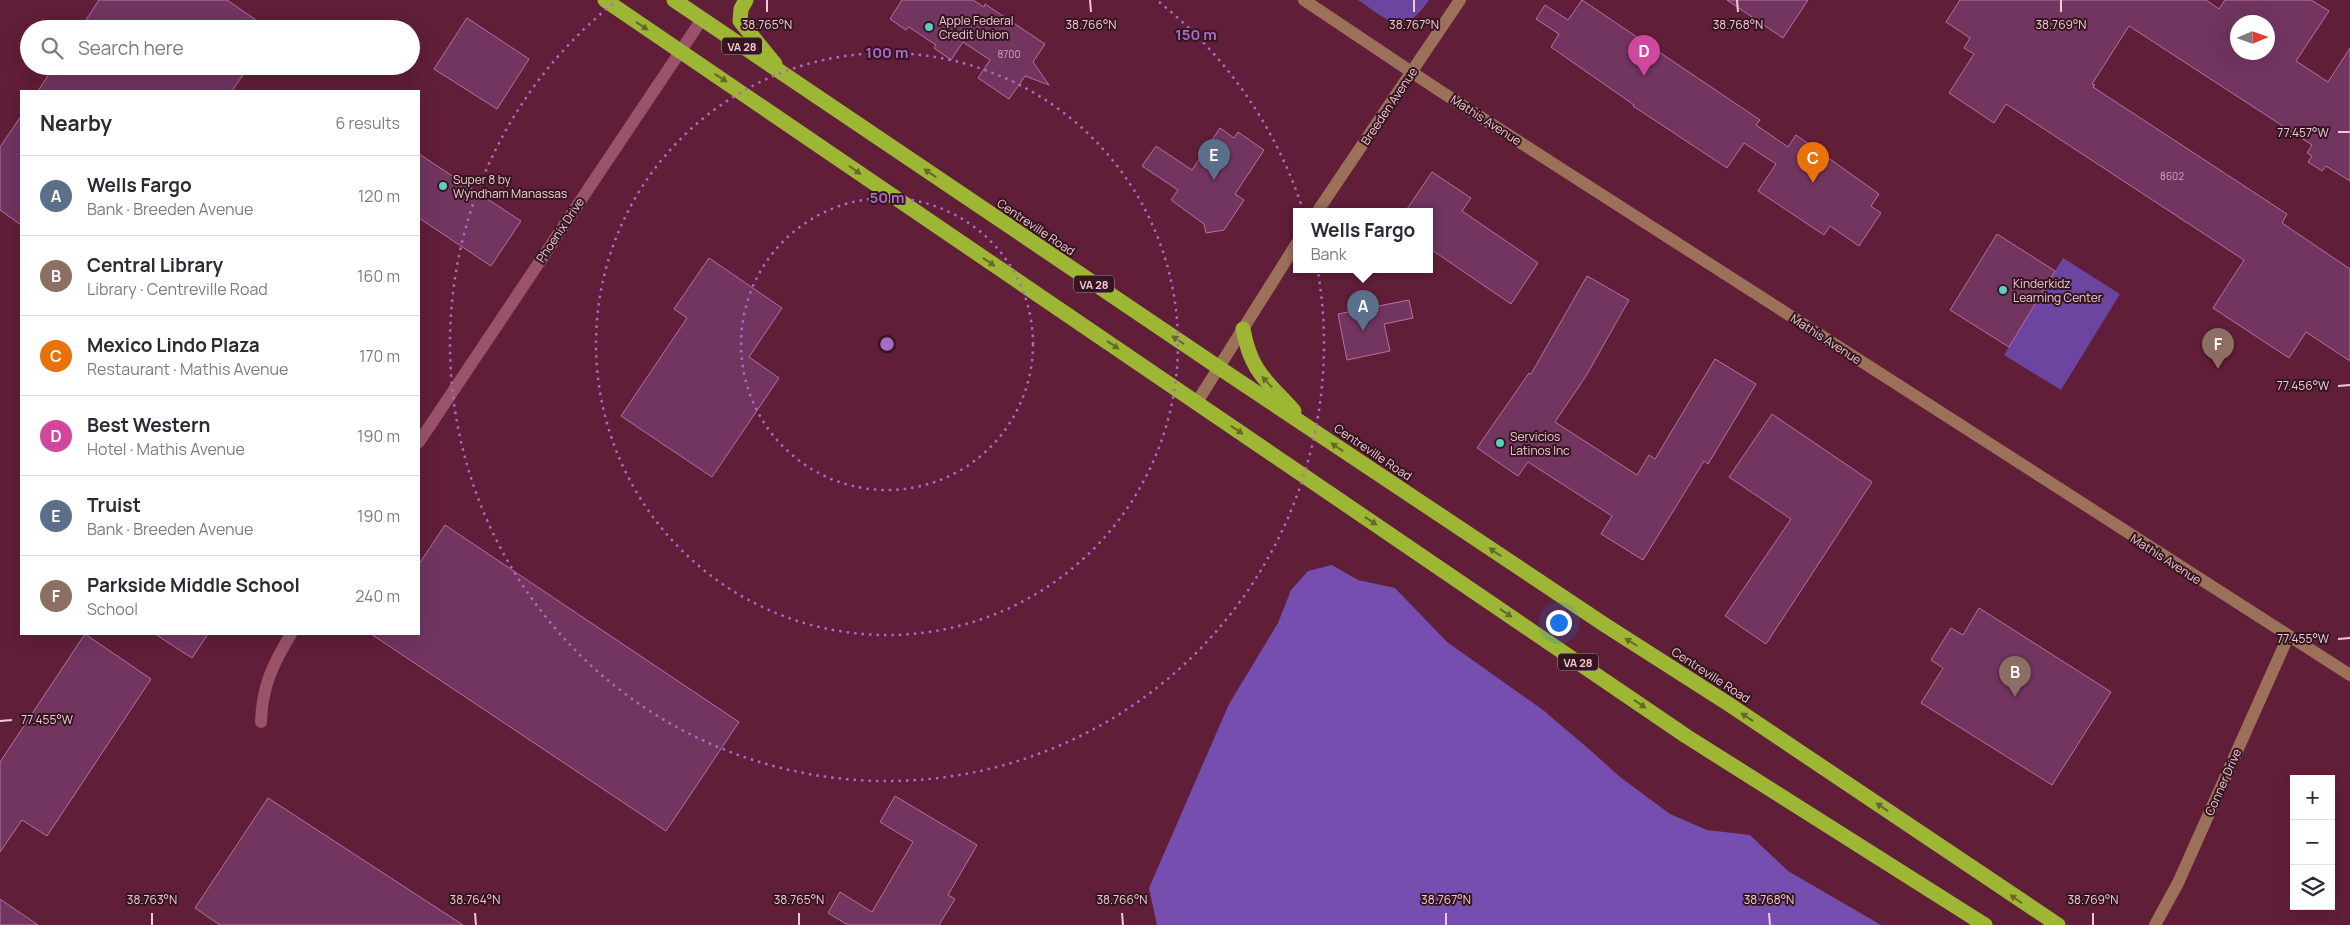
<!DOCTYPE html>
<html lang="en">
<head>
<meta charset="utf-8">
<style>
	:root { --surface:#fff; --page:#f7f7f7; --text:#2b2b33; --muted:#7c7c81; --line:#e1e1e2; --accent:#417470 }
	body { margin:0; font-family:Manrope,sans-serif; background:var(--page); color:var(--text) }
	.controls { position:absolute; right:15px; bottom:15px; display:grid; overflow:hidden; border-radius:0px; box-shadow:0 5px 20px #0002 }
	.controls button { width:45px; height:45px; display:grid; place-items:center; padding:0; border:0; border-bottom:1px solid var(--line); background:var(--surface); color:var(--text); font:25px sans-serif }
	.compass { position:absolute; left:2230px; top:15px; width:45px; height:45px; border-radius:50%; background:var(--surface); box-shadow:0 5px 20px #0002; rotate:88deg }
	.you { position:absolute; left:1558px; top:622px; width:18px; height:18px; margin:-12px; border:4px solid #fff; border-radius:50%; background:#1a73e8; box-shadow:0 0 0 8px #1a73e833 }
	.badge { display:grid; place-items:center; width:32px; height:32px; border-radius:50%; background:var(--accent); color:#fff; font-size:16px; font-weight:700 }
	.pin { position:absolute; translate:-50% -41px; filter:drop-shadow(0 1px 2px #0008) }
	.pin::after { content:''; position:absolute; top:26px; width:18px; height:15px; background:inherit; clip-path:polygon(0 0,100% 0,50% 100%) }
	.popup { position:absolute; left:1293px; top:208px; width:140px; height:65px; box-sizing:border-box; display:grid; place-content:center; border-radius:0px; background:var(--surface); filter:drop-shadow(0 1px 4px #0005); font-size:16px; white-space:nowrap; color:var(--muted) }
	.popup b { font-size:19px; color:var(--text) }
	.popup::after { content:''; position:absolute; left:50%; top:100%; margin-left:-10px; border:10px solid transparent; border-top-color:var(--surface) }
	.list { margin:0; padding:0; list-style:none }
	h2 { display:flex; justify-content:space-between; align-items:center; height:65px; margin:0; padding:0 20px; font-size:21px }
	h2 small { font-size:16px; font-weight:400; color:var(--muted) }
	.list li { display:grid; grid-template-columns:32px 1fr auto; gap:15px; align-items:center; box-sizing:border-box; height:80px; padding:0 20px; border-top:1px solid var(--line) }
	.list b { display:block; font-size:19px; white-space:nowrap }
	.list p { margin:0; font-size:16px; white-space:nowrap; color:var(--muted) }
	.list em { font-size:16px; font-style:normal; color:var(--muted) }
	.icon { flex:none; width:28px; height:28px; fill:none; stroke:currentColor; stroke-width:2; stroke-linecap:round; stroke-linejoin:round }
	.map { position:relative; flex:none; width:2350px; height:925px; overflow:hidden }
	.search { position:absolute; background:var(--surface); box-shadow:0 5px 20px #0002; left:20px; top:20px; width:400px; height:55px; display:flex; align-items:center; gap:12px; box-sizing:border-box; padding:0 18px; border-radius:28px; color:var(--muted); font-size:19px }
	.panel { position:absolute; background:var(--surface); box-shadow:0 5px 20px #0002; left:20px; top:90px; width:400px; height:545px; border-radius:0px }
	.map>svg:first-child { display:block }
	.green { fill:#6b45a0 }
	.forest { fill:#764eaf }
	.building { fill:#71355f; stroke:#b4729e; fill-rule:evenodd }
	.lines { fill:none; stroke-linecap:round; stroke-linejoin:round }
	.street { stroke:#9b536a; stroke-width:12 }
	.secondary { stroke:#9c715a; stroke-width:12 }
	.highway { stroke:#9db735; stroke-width:15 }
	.oneway { fill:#68662a }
	.ticks { fill:none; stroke:#f2c8d3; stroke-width:2 }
	.ring { fill:none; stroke:#ab6ac7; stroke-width:2.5; stroke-dasharray:2.5 5 }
	.poi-dot { fill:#5cceba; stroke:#341620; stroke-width:2 }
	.labels { text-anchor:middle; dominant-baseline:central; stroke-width:4; stroke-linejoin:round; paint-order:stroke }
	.number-label { font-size:10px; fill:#d2a3b6 }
	.shield { fill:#341620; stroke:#b9939d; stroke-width:1 }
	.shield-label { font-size:11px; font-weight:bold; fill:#f2c8d3 }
	.poi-label { font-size:12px; fill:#f2c8d3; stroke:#341620; text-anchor:start }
	.street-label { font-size:12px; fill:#f2c8d3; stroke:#341620 }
	.ticks-label { font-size:12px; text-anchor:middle; fill:#f2c8d3; stroke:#341620; stroke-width:4; stroke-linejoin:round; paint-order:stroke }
	.centre { fill:#ab6ac7; stroke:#341620; stroke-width:2.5 }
	.ring-label { font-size:15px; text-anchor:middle; font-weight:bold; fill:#ab6ac7; stroke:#341620; stroke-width:4; stroke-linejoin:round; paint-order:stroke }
</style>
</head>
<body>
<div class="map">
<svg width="2350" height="925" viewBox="0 0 2350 925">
	<rect width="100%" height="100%" fill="#611e38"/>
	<!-- green -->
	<g class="green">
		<path d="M1358 0H1429C1403 38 1389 21 1358 0Z"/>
		<path d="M2063 258 2120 294 2061 390 2004 355Z"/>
	</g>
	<!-- forest -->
	<path class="forest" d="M1332 565 1358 580 1395 588 1447 642 1543 710 1590 750 1620 777 1670 814 1707 830 1750 835 1788 871 1881 925H1157L1149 888 1229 704 1278 623 1291 590 1308 571Z"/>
	<!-- building -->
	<g class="building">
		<path d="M99 0H227L269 29H80Z"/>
		<path d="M902 0H973L984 7 985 4 1045 44 1033 62 1049 85 1025 76 1009 99 978 78 990 60 963 42 951 60 934 48 936 45 909 27 906 30 890 19Z"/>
		<path d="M1582 0 1760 120 1756 125 1788 147 1796 135 1879 194 1871 206 1881 213 1859 246 1830 226 1824 235 1758 191 1776 164 1744 143 1727 168 1633 106 1634 105 1551 47 1559 34 1536 19 1545 5 1568 20Z"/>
		<path d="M1727 0H1808L1783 38Z"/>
		<path d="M1960 0H2206L2219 9 2225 0H2311L2329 11 2296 61 2328 82 2350 48V181L2326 166 2322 171 2308 162 2312 156 2307 153 2312 145 2129 26 2092 84 2095 85 2093 87 2287 214 2282 223 2350 269V361L2306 332 2289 358 2213 308 2244 260 2006 104 1994 123 1949 93 1974 54 1964 48 1970 38 1946 22ZM2238 22H2268V52H2238Z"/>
		<path d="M467 18 529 59 497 109 434 69Z"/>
		<path d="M54 66H249L232 91H38Z"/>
		<path d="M21 116V225L0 210V147Z"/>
		<path d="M1220 128 1234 138 1238 132 1264 150 1235 194 1244 200 1224 230 1206 233 1204 224 1171 200 1178 190 1142 166 1156 146 1192 170Z"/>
		<path d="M419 154 521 221 491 266 419 218Z"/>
		<path d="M1432 172 1471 198 1462 211 1538 263 1511 304 1429 248V212H1405Z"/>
		<path d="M1997 234 2055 271 2009 347 1950 310Z"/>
		<path d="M709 258 782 308 749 357 779 378 712 477 621 416 687 318 674 309Z"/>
		<path d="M1587 276 1629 300 1586 376 1555 422 1637 475 1649 455 1655 459 1715 359 1756 384 1708 464 1704 461 1643 560 1601 534 1612 516 1528 462 1518 476 1477 448 1529 373 1531 374Z"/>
		<path d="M1409 300 1413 318 1384 324 1390 351 1347 360 1338 314Z"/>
		<path d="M1772 414 1872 482 1766 644 1725 616 1791 519 1729 477Z"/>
		<path d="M445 525 739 722 666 831 371 634H419V564Z"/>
		<path d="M1979 608 2111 692 2052 785 1921 703 1943 668 1931 660 1951 628 1963 635Z"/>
		<path d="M85 634 151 679 47 836 22 820 0 852V762Z"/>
		<path d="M155 634H208L192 658Z"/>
		<path d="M895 796 977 845 948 895 955 899 939 925H848L828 913 840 892 872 912 913 842 880 822Z"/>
		<path d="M268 798 463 925H220L195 908Z"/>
		<path d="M0 899 38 925H0Z"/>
	</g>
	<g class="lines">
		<!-- street -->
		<g class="street">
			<path d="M419 442 702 19"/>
			<path d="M261 722C262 686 273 664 291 634"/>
		</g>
		<!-- secondary -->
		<g class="secondary">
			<path d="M1304 0 1437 89 2350 675"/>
			<path d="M1317 212 1460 0"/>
			<path d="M1197 402 1297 243"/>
			<path d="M2155 925 2178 883 2288 637"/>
		</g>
		<!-- highway -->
		<g class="highway">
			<path d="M605 0 1686 736 1985 925"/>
			<path d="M674 0 1218 367 1605 625 1727 703 2058 925"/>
			<path d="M746 0 741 9 740 21 775 64"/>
			<path d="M1243 329C1251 372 1266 380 1294 411"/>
		</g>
	</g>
	<!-- one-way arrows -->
	<defs><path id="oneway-solid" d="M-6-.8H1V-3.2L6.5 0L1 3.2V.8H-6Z" transform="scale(1.25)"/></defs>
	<g class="oneway">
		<use href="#oneway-solid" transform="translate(642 26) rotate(34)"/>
		<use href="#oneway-solid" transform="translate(721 78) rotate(33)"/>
		<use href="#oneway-solid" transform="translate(855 170) rotate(35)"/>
		<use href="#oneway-solid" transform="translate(930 173) rotate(-146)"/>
		<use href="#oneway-solid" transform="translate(989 262) rotate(34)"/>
		<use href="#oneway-solid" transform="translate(1178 340) rotate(-146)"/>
		<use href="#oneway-solid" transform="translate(1113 345) rotate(34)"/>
		<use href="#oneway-solid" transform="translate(1267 382) rotate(-133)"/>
		<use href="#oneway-solid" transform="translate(1237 430) rotate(34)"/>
		<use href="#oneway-solid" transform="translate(1337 447) rotate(-146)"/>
		<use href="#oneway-solid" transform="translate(1371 521) rotate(34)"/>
		<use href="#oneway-solid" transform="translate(1495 552) rotate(-146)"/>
		<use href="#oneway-solid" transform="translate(1506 613) rotate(34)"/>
		<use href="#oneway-solid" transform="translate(1631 642) rotate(-148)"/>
		<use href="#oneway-solid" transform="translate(1640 704) rotate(34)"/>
		<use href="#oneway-solid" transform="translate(1747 717) rotate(-146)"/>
		<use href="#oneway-solid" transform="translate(1882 807) rotate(-146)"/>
		<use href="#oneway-solid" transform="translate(2016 899) rotate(-145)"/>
	</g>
	<!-- ticks -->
	<path class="ticks" d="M767 0V12M1090 0 1091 12M1414 0V12M1737 0 1738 12M2061 0V12M2338 132H2350M2338 386 2350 385M2338 639 2350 638M0 721 12 720M152 913V925M475 913 476 925M799 913V925M1122 913 1123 925M1446 913V925M1769 913 1770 925M2093 913V925"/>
	<!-- distance rings -->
	<g class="ring">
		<circle cx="887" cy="344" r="146"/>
		<circle cx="887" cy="344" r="291"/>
		<path d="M1159 2A437 437 0 1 1 615 2"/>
	</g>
	<!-- markers -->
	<g class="poi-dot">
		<circle cx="929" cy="27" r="5"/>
		<circle cx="443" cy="186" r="5"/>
		<circle cx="2003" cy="290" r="5"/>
		<circle cx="1500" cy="443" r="5"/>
	</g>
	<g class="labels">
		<!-- number labels -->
		<g class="number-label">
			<text x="1009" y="54">8700</text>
			<text x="2172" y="176">8602</text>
		</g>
		<!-- shield labels -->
		<g class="shield">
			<rect x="722" y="37.5" width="40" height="17" rx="4"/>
			<rect x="1074" y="275.5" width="40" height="17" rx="4"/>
			<rect x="1558" y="653.5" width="40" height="17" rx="4"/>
		</g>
		<g class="shield-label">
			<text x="742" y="46">VA 28</text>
			<text x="1094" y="284">VA 28</text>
			<text x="1578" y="662">VA 28</text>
		</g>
		<!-- poi labels -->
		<g class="poi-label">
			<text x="939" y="20">Apple Federal<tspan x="939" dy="14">Credit Union</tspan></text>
			<text x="453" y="179">Super 8 by<tspan x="453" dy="14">Wyndham Manassas</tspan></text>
			<text x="2013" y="283">Kinderkidz<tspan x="2013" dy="14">Learning Center</tspan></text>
			<text x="1510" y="436">Servicios<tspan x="1510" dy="14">Latinos Inc</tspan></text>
		</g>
		<!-- street labels -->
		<g class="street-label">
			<text transform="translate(1389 106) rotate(-56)">Breeden Avenue</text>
			<text transform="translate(1486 120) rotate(33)">Mathis Avenue</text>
			<text transform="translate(1036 227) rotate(34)">Centreville Road</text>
			<text transform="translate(560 230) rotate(-56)">Phoenix Drive</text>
			<text transform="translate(1826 339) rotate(33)">Mathis Avenue</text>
			<text transform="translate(1373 452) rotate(34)">Centreville Road</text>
			<text transform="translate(2166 559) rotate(33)">Mathis Avenue</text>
			<text transform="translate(1711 675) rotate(33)">Centreville Road</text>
			<text transform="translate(2223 782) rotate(-66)">Conner Drive</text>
		</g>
	</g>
	<g class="ticks-label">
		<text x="767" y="29">38.765°N</text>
		<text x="1091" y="29">38.766°N</text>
		<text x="1414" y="29">38.767°N</text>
		<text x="1738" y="29">38.768°N</text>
		<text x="2061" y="29">38.769°N</text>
		<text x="2303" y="137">77.457°W</text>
		<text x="2303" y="390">77.456°W</text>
		<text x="2303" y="643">77.455°W</text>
		<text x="47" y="724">77.455°W</text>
		<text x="152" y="904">38.763°N</text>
		<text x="475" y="904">38.764°N</text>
		<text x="799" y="904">38.765°N</text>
		<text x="1122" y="904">38.766°N</text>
		<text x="1446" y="904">38.767°N</text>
		<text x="1769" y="904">38.768°N</text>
		<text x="2093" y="904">38.769°N</text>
	</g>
	<circle cx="887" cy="344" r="8" class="centre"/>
	<g class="ring-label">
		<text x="1196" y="40">150 m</text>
		<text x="887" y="58">100 m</text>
		<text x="887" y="203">50 m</text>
	</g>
</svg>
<div class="controls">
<button>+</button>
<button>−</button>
<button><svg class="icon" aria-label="layers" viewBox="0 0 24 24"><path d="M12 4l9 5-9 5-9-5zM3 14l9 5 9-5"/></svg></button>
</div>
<svg class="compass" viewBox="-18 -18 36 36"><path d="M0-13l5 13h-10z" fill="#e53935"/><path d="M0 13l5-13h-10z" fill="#7c7c81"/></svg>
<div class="you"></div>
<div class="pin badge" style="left:1363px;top:331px;background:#5c6f8a">A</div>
<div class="popup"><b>Wells Fargo</b>Bank</div>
<div class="pin badge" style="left:2015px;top:697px;background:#8d6e63">B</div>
<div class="pin badge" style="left:1813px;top:183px;background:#e8710a">C</div>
<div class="pin badge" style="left:1644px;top:76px;background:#d1479c">D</div>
<div class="pin badge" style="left:1214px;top:180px;background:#5c6f8a">E</div>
<div class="pin badge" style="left:2218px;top:369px;background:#8d6e63">F</div>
<div class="search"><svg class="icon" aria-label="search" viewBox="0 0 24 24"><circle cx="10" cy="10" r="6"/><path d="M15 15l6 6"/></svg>Search here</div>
<section class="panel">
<h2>Nearby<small>6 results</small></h2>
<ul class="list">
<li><span class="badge" style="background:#5c6f8a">A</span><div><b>Wells Fargo</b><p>Bank · Breeden Avenue</p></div><em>120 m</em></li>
<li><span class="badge" style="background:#8d6e63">B</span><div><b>Central Library</b><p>Library · Centreville Road</p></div><em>160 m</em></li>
<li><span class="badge" style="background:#e8710a">C</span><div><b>Mexico Lindo Plaza</b><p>Restaurant · Mathis Avenue</p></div><em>170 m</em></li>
<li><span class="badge" style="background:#d1479c">D</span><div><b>Best Western</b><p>Hotel · Mathis Avenue</p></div><em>190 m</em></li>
<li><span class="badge" style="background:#5c6f8a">E</span><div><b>Truist</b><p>Bank · Breeden Avenue</p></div><em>190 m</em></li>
<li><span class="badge" style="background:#8d6e63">F</span><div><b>Parkside Middle School</b><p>School</p></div><em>240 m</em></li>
</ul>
</section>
</div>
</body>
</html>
